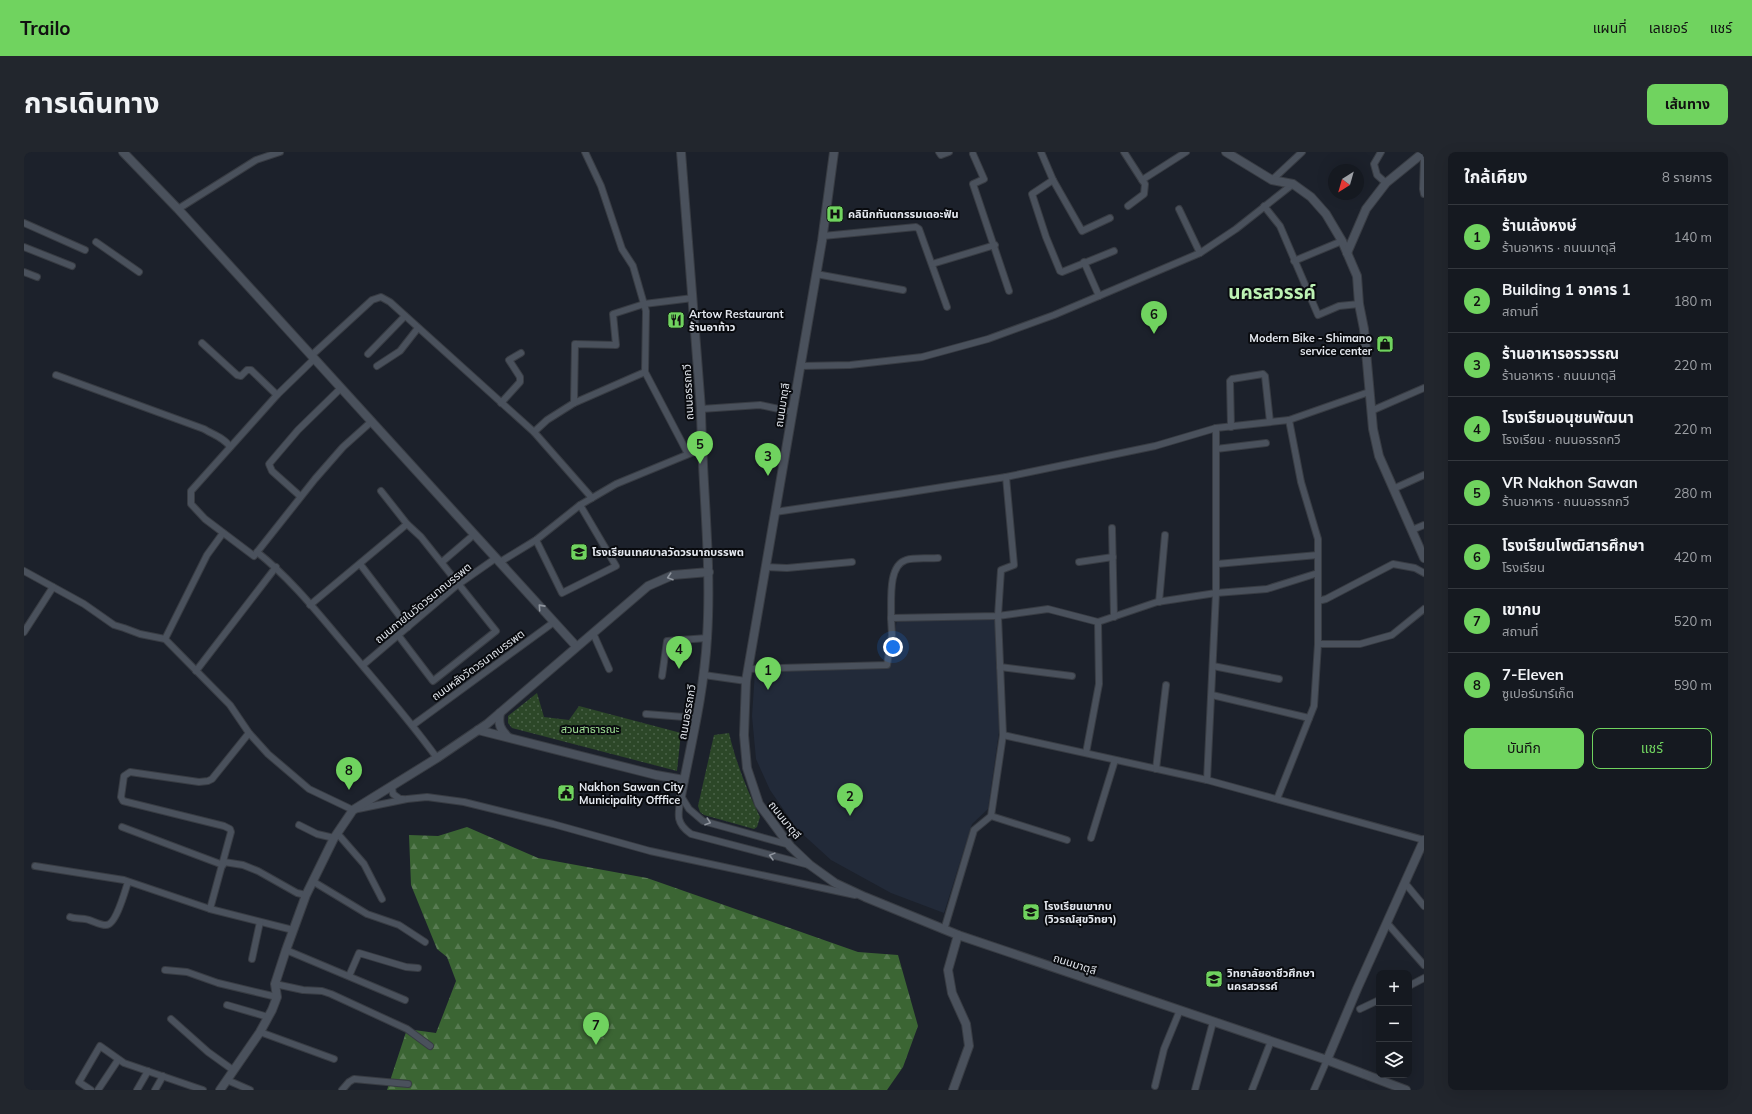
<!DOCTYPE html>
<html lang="th">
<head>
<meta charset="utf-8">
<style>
	:root { --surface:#151920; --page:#22262d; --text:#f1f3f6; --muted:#9da0a5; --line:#34383e; --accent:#70d35f }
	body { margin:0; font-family:Mulish,"Noto Sans Thai",sans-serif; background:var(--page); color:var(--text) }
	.controls { position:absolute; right:12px; bottom:12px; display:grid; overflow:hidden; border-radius:8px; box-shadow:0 4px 16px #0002 }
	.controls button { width:36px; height:36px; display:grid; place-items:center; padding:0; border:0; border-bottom:1px solid var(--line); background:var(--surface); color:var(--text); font:20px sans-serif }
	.compass { position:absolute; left:1304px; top:12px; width:36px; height:36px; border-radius:50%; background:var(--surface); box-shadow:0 4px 16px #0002; rotate:217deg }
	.you { position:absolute; left:869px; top:495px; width:14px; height:14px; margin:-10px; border:3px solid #fff; border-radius:50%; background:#1a73e8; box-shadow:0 0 0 6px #1a73e833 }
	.badge { display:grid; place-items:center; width:26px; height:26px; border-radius:50%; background:var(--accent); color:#111; font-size:13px; font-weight:700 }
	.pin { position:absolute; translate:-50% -33px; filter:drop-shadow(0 1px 2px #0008) }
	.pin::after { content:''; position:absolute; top:21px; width:14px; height:12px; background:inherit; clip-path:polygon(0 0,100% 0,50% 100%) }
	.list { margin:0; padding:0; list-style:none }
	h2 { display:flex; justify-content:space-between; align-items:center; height:52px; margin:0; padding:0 16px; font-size:17px }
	h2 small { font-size:13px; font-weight:400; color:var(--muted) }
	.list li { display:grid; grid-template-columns:26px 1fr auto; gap:12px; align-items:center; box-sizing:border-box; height:64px; padding:0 16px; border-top:1px solid var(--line) }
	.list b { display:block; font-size:15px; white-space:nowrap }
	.list p { margin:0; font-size:13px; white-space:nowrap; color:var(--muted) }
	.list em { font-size:13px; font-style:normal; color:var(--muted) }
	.actions { display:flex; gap:8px; padding:12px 16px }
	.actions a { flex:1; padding:9px 0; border:1px solid var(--accent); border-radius:8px; text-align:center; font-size:14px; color:var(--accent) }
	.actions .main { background:var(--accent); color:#111 }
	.icon { flex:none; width:22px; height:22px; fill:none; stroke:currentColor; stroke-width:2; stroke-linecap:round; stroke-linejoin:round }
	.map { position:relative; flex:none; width:1400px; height:938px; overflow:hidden; border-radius:8px }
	header { display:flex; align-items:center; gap:24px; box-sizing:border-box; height:56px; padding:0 20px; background:var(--accent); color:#111 }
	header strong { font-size:19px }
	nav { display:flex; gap:22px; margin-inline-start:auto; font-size:14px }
	.intro { display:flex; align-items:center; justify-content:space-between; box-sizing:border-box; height:96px; padding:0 24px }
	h1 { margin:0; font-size:28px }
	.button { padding:10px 18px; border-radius:8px; background:var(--accent); color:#111; font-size:14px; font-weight:700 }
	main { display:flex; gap:24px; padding:0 24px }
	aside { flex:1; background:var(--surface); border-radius:8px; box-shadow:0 4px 16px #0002 }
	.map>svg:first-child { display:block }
	.built { fill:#222a39 }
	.forest { fill:url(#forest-firs) }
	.park { fill:url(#park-dots) }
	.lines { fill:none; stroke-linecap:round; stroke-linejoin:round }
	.street-casing { stroke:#383c43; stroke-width:8 }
	.secondary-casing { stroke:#383c43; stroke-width:10 }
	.street { stroke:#4a515c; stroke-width:6 }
	.secondary { stroke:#4a515c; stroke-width:8 }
	.oneway { stroke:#8f959e }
	.labels { text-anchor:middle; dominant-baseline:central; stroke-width:4; stroke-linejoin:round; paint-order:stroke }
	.poi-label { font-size:11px; font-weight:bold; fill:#e4e8ef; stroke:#090b0f; text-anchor:start }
	.street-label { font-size:11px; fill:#e4e8ef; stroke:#090b0f }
	.park-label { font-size:11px; fill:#a2e296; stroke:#090b0f }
	.town-label { font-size:19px; font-weight:bold; fill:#bdf2b4; stroke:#090b0f }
</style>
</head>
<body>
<header>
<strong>Trailo</strong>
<nav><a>แผนที่</a><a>เลเยอร์</a><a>แชร์</a></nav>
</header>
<div class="intro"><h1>การเดินทาง</h1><a class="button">เส้นทาง</a></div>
<main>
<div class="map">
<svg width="1400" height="938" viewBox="0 0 1400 938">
	<defs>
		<pattern id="forest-firs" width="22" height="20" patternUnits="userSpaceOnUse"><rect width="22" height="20" fill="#3b6533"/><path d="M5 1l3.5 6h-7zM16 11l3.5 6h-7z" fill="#577b51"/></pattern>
		<pattern id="park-dots" width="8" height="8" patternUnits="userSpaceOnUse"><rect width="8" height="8" fill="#2c4728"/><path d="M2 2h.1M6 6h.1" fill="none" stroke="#4a6248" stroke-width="1.8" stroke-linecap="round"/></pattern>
	</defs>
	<rect width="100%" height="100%" fill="#1c212b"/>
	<!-- built -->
	<path class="built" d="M973 465 975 580 964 657 948 672 920 761 867 741 807 708 773 677 746 638 732 607 728 564 731 519 865 515 873 468Z"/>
	<!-- forest -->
	<path class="forest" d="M443 675 514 706 623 726 834 800 874 803 894 874 879 915 863 938H363L383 877 412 881 432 829 423 805 413 797 387 733 385 683 414 684Z"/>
	<!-- park -->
	<g class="park">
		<path d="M513 541 520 565 545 568 555 554 657 581 653 619 488 576 484 571V564Z"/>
		<path d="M705 581C712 611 723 638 736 665L733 675 730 677 680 663 676 660 674 654 690 583Z"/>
	</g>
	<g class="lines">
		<defs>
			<g id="street">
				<path d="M561 0 577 34 598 97 609 114 622 159 621 220 664 302"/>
				<path d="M915 0 917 3 925 0"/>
				<path d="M1017 0 1029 28 1058 79 1086 66"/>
				<path d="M1100 0 1118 28"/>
				<path d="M1357 0 1350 12 1353 23 1362 31"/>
				<path d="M949 2 960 27 949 32 985 139"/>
				<path d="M1400 5 1399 37 1400 42"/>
				<path d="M1029 28 1008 42 1022 85 1036 119 1038 120 1090 99"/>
				<path d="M1248 28 1278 0"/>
				<path d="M1104 54 1120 42 1121 32 1118 28 1162 0"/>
				<path d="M1240 54 1256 74 1294 163 1315 154 1335 152"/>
				<path d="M154 57 232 8 256 0"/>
				<path d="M1155 57 1176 101"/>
				<path d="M0 71 61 98"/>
				<path d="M799 84 892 75 895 77 923 155"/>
				<path d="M72 90 115 120"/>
				<path d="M0 95 48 114"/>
				<path d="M1270 109 1318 89"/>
				<path d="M1060 110 1075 144"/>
				<path d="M908 112 971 93"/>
				<path d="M0 120 13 125"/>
				<path d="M792 122 879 138"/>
				<path d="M178 191 213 223 217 224 223 218H227L253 243"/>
				<path d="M344 202 381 164"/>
				<path d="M288 203 348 148 357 145 366 150 510 280 568 346"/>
				<path d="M290 207 253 243 167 339V352L181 367 230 404 291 327 319 295 348 269"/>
				<path d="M353 214 376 199 394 176"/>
				<path d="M776 214 826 213 898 205 964 187 1030 163 1176 101 1212 77 1269 32"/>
				<path d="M32 223 180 277C188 282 201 286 206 295"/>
				<path d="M477 251 496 230V225L485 208 497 201"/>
				<path d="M550 251 621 220"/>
				<path d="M677 257 736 253 769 260"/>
				<path d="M1347 259 1400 236"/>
				<path d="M1207 275 1206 229 1208 227 1239 222 1241 224 1246 270"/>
				<path d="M510 280 523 268 550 251 551 192 592 193 589 162 620 152 669 146"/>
				<path d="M1192 297 1242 291"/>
				<path d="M1369 337 1400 323"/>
				<path d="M357 339 383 372"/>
				<path d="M276 344 248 319 245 312 274 278 317 236"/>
				<path d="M751 360 874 342 982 325 1131 294 1192 276 1265 268 1345 240"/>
				<path d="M1088 376 1090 465"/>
				<path d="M1388 378 1400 373"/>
				<path d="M512 388 538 441 592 414 556 353"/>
				<path d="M233 400C267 427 293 460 321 493 352 530 384 566 413 606"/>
				<path d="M418 410 446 386"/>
				<path d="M476 410 512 388 556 353 592 332 677 297"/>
				<path d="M1055 410 1089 405"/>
				<path d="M336 412 384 475"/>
				<path d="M1193 412 1294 403"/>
				<path d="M741 415 763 416 828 410"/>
				<path d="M0 419 60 452 90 473 100 476 116 482 141 487 206 553 225 581 244 602 285 637 329 658 383 647 403 645 440 650 529 672 626 699 831 743"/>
				<path d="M1294 449 1302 447 1369 412 1391 416 1400 421"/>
				<path d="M1135 450 1141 383"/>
				<path d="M286 453 383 372 397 385 472 479 409 529 374 483"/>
				<path d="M867 466C868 451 863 414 882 408 891 405 904 407 914 406"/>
				<path d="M0 480 29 435"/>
				<path d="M569 481 585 517"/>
				<path d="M141 487 183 403 199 381"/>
				<path d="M1294 492H1336L1368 483 1400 457"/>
				<path d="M339 513 432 434 472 406"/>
				<path d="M1189 514 1255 527"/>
				<path d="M976 515 1048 524"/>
				<path d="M724 517 863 513 868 483 867 466 974 464 1024 457 1074 470 1133 450 1192 441 1243 437 1294 421"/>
				<path d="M172 519 252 415"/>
				<path d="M680 523 722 529"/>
				<path d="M638 524 643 489 683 486"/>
				<path d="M1188 543 1285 566"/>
				<path d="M622 562 673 566"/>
				<path d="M389 573 530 470"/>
				<path d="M979 583 1183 628 1400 688"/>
				<path d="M1062 601 1075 532 1074 470"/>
				<path d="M1132 617 1142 533"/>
				<path d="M1183 628 1192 441V276"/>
				<path d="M370 633 368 636 369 642 376 647H379"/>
				<path d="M657 644C654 662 651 671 667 682L785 713"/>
				<path d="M657 644 665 657 679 669 766 693"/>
				<path d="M1253 647 1290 554 1294 492V387L1277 330 1265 268"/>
				<path d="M967 664 1043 688"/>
				<path d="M275 673 293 682 310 686"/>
				<path d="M98 675 199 713"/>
				<path d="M313 681 340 712 358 747"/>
				<path d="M1067 686 1091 608"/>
				<path d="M200 710 219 713 234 719 273 741 282 743"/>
				<path d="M11 714 100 728 186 757 269 778"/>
				<path d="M290 730 343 762 375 773 401 790"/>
				<path d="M1381 731 1400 754"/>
				<path d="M186 757 207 680 206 677 200 674 99 649 97 645 100 624 106 620 175 630 184 629 188 627 225 581"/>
				<path d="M46 765C51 767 56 766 61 767 68 768 75 773 82 773 92 773 101 739 104 730"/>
				<path d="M1363 771 1400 813"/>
				<path d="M920 778 950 678 967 664 979 583 974 464 977 418 990 413 982 325"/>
				<path d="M262 798 381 848"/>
				<path d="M228 807 236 770"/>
				<path d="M141 818 163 820 194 831 253 845"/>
				<path d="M325 824 335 801 382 815 394 816"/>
				<path d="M251 832 279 838 298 839 307 842 383 877 406 894"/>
				<path d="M1385 834 1400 826"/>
				<path d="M203 853 244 865"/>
				<path d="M1336 857 1355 848"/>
				<path d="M147 867 184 900 209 918"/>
				<path d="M236 880 310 907"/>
				<path d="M203 928 226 938"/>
				<path d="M1131 934 1140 897 1156 858"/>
				<path d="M67 938 55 930 76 894 100 911 179 938"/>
				<path d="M74 938 94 908"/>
				<path d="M113 938 124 919"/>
				<path d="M131 938 139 924"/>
				<path d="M318 938 325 930 330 927 384 932"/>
				<path d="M1171 938 1189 870"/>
				<path d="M1228 938 1247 889"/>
				<path d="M1290 938 1303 908"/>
			</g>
			<g id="secondary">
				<path d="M99 0 154 57 552 494"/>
				<path d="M810 0 798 89 722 529 720 583 723 616 735 652 766 694 786 713 811 731 841 745 934 783 1303 908 1382 938"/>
				<path d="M1202 0 1248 28 1269 32 1287 45 1302 62 1318 89 1333 124 1335 152 1340 177 1349 277 1355 304 1400 406"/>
				<path d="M1323 101 1342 57 1362 31 1400 0"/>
				<path d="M476 561C474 572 476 577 484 585"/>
				<path d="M454 578 632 623 660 628"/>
				<path d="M657 644C667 592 680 540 683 486 688 410 678 333 677 257L657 0"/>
				<path d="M1303 908 1333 837 1400 688"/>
				<path d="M196 938 236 880 248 858 253 845 251 832 262 798 282 743 310 686 329 658 413 606 463 572 624 434 649 423 685 420"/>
				<path d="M929 938 945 894 942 872 928 841 924 818 934 783"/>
			</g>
		</defs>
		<!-- street casing -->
		<use href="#street" class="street-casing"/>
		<!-- secondary casing -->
		<use href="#secondary" class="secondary-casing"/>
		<!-- street -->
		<use href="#street" class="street"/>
		<!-- secondary -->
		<use href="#secondary" class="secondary"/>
	</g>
	<!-- one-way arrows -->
	<defs><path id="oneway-chevron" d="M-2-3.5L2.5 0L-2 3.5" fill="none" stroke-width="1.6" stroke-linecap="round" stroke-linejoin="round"/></defs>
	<g class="oneway">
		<use href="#oneway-chevron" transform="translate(646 425) rotate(162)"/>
		<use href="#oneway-chevron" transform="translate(517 455) rotate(-132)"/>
		<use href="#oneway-chevron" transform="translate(684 670) rotate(19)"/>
		<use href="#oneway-chevron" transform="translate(748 704) rotate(-165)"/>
	</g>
	<!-- icons -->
	<defs>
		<symbol id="hospital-square" viewBox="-11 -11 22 22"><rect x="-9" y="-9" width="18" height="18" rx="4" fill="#70d35f" stroke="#090b0f"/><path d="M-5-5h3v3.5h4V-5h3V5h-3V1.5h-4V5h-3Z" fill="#111"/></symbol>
		<symbol id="restaurant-square" viewBox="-11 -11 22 22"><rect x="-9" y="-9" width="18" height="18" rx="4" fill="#70d35f" stroke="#090b0f"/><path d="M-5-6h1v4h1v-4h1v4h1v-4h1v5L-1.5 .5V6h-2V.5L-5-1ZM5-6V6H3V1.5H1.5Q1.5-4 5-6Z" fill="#111"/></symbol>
		<symbol id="shop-square" viewBox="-11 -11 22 22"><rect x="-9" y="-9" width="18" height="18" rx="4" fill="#70d35f" stroke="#090b0f"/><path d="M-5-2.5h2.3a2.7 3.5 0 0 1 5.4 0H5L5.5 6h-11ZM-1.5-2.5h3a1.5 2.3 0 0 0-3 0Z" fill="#111"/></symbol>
		<symbol id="school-square" viewBox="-11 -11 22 22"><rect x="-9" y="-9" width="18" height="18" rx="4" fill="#70d35f" stroke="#090b0f"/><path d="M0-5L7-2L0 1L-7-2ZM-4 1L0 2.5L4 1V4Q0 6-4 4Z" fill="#111"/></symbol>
		<symbol id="civic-square" viewBox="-11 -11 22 22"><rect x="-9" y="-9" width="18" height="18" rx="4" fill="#70d35f" stroke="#090b0f"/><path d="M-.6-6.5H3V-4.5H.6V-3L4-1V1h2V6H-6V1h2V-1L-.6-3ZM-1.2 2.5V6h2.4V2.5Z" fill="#111"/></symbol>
		<symbol id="university-square" viewBox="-11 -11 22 22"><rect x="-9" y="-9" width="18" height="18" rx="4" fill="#70d35f" stroke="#090b0f"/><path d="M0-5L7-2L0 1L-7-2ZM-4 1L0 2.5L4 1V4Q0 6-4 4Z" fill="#111"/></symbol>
	</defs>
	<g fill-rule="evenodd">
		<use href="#hospital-square" x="801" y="52" width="20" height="20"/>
		<use href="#restaurant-square" x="642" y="158" width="20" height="20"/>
		<use href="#shop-square" x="1351" y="182" width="20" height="20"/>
		<use href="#school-square" x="545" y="390" width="20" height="20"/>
		<use href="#civic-square" x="532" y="631" width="20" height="20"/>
		<use href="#school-square" x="997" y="750" width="20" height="20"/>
		<use href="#university-square" x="1180" y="817" width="20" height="20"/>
	</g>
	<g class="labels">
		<!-- poi labels -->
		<g class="poi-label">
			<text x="824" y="62">คลินิกทันตกรรมเดอะฟัน</text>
			<text x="665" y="162">Artow Restaurant<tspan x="665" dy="13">ร้านอาท้าว</tspan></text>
			<text x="1348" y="186" text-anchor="end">Modern Bike - Shimano<tspan x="1348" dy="13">service center</tspan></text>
			<text x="568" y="400">โรงเรียนเทศบาลวัดวรนาถบรรพต</text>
			<text x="555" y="635">Nakhon Sawan City<tspan x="555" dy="13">Municipality Offfice</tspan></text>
			<text x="1020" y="754">โรงเรียนเขากบ<tspan x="1020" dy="13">(วิวรณ์สุขวิทยา)</tspan></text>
			<text x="1203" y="821">วิทยาลัยอาชีวศึกษา<tspan x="1203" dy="13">นครสวรรค์</tspan></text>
		</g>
		<!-- street labels -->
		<g class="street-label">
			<text transform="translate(664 240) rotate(-93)">ถนนอรรถกวี</text>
			<text transform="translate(758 253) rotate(-81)">ถนนมาตุลี</text>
			<text transform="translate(399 451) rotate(-39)">ถนนภายในวัดวรนาถบรรพต</text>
			<text transform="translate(454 513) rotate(-36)">ถนนหลังวัดวรนาถบรรพต</text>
			<text transform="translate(663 560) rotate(-80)">ถนนอรรถกวี</text>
			<text transform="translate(761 668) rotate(52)">ถนนมาตุลี</text>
			<text transform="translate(1051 812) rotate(18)">ถนนมาตุลี</text>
		</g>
		<!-- park labels -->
		<g class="park-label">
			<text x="566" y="577">สวนสาธารณะ</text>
		</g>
		<!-- town labels -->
		<g class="town-label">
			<text x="1248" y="140">นครสวรรค์</text>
		</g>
	</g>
</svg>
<div class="controls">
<button>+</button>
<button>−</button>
<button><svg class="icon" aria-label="layers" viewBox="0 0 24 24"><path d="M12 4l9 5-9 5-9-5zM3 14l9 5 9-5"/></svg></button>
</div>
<svg class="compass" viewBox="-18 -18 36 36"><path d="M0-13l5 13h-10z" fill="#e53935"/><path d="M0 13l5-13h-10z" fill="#9da0a5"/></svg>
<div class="you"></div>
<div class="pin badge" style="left:744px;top:538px">1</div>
<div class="pin badge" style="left:826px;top:664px">2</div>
<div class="pin badge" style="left:744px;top:324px">3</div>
<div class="pin badge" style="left:655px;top:517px">4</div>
<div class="pin badge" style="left:676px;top:312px">5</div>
<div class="pin badge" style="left:1130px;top:182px">6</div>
<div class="pin badge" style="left:572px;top:893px">7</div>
<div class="pin badge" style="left:325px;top:638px">8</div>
</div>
<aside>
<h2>ใกล้เคียง<small>8 รายการ</small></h2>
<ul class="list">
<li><span class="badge">1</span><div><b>ร้านเล้งหงษ์</b><p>ร้านอาหาร · ถนนมาตุลี</p></div><em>140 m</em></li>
<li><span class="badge">2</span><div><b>Building 1 อาคาร 1</b><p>สถานที่</p></div><em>180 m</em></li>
<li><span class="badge">3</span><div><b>ร้านอาหารอรวรรณ</b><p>ร้านอาหาร · ถนนมาตุลี</p></div><em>220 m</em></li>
<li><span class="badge">4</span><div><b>โรงเรียนอนุชนพัฒนา</b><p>โรงเรียน · ถนนอรรถกวี</p></div><em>220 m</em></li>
<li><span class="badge">5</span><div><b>VR Nakhon Sawan</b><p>ร้านอาหาร · ถนนอรรถกวี</p></div><em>280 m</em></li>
<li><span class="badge">6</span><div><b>โรงเรียนโพฒิสารศึกษา</b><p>โรงเรียน</p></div><em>420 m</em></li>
<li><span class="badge">7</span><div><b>เขากบ</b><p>สถานที่</p></div><em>520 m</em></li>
<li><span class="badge">8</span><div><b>7-Eleven</b><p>ซูเปอร์มาร์เก็ต</p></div><em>590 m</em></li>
</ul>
<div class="actions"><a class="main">บันทึก</a><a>แชร์</a></div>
</aside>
</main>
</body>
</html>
